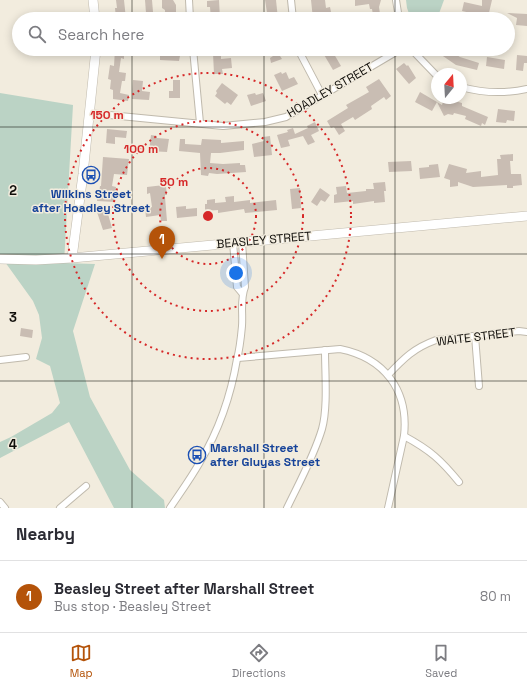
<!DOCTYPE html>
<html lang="en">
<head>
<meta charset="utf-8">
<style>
	:root { --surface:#fff; --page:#f7f7f7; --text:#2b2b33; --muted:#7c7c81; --line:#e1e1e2; --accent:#b45309 }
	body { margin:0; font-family:"Space Grotesk",sans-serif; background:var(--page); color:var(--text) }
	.compass { position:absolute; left:431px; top:68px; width:36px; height:36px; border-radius:50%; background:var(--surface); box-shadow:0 2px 10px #0003; rotate:18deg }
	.you { position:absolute; left:236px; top:273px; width:14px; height:14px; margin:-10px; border:3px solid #fff; border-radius:50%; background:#1a73e8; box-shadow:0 0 0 6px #1a73e833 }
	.badge { display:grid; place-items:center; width:26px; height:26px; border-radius:50%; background:var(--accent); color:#fff; font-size:13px; font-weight:700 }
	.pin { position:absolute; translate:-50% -33px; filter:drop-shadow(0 1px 2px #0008) }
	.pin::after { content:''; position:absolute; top:21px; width:14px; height:12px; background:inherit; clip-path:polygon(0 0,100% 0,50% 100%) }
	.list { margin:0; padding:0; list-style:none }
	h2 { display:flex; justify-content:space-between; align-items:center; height:52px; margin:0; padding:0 16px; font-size:17px }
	h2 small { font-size:13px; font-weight:400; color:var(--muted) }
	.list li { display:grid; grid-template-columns:26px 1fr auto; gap:12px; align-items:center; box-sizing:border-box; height:72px; padding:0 16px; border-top:1px solid var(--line) }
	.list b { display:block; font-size:15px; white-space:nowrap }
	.list p { margin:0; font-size:13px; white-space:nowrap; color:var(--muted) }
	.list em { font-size:13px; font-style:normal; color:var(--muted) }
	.icon { flex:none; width:22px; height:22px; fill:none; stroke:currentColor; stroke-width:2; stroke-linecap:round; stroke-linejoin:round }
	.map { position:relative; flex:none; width:527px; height:508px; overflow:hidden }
	.search { position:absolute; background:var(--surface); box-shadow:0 2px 10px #0003; left:12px; right:12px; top:12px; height:44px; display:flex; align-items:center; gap:10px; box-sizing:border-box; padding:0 14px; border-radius:22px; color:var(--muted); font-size:15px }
	.sheet { height:124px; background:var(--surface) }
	nav { display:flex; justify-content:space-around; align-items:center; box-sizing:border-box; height:56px; border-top:1px solid var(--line); background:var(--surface); font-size:11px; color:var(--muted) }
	nav a { display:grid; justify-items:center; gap:2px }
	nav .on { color:var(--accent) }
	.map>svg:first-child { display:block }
	.green { fill:#bbd3c5 }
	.building { fill:#c9bdb3 }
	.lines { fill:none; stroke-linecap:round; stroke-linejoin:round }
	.street-casing { stroke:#c0baad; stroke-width:8 }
	.secondary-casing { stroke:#c0baad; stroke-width:10 }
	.street { stroke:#fff; stroke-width:6 }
	.secondary { stroke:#fff; stroke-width:9 }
	.grid { fill:none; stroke:#100e0a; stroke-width:1; stroke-opacity:0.55 }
	.ring { fill:none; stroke:#d62828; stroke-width:2; stroke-dasharray:2 4 }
	.labels { text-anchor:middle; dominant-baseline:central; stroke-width:3; stroke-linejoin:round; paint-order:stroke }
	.street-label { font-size:12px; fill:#100e0a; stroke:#f2ecde }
	.transit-label { font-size:12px; font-weight:bold; fill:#164399; stroke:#f2ecde }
	.grid-label { font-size:13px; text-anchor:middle; font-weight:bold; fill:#100e0a; stroke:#f2ecde; stroke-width:3; stroke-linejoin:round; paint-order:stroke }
	.centre { fill:#d62828; stroke:#f2ecde; stroke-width:2 }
	.ring-label { font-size:12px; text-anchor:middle; font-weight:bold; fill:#d62828; stroke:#f2ecde; stroke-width:3; stroke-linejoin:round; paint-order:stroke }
</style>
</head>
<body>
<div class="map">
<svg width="527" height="508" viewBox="0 0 527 508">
	<rect width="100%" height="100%" fill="#f2ecde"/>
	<!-- green -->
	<g class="green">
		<path d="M406 0H444L437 19H411L407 8Z"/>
		<path d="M0 93 73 105 64 263 95 264 73 331 90 397 130 470 164 500 165 508H114L69 422 0 458V442L11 437 52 413 60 403 50 366 36 359 42 338 39 315 33 301 0 255Z"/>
	</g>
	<!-- building -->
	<g class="building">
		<path d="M116 0H124L126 19H116L115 8H117Z"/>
		<path d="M145 0H152L153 12 146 13Z"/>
		<path d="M162 0H173L176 5V19H165V10L162 8Z"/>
		<path d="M219 0 220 19H211L210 7H207V1Z"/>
		<path d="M265 0H276L278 19H268Z"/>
		<path d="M311 0H325L326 8 330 7 332 17 313 19Z"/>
		<path d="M355 0H381L379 7 380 14 373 15 372 9H370L369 4 355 6Z"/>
		<path d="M482 0H492L488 17 462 11 464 2 482 6Z"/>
		<path d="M507 13 527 14V26L516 25 517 18Z"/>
		<path d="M115 49H124V59L121 58 119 72 126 73 125 81H122L120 93 129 95 128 101 113 99V90L110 89 111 80 108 79 110 65 114 66Z"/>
		<path d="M160 49 181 50 179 61 160 60Z"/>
		<path d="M270 49H280L282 55 280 56 282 59 271 63 270 58 273 56Z"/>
		<path d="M330 49H331L341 66 333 70 323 53Z"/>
		<path d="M443 49H447L460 57 479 63 477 70 456 65 440 54Z"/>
		<path d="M221 52V59L231 58 232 68 222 69 223 74H214L213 53Z"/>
		<path d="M517 55 527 56V63H524L523 71 516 70Z"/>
		<path d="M487 57 505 60 504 69 486 66Z"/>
		<path d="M404 63 407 66 408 65 416 78 409 84 396 69Z"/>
		<path d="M281 72 282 74 286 72 289 79 294 77 298 84 282 91 274 75Z"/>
		<path d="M379 79 391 96 386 100 384 97 371 106 372 109 355 120 353 117 341 124 345 131 339 135 334 127 331 128 327 121 348 108 346 105 369 92 366 87Z"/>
		<path d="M133 80 143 81 142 91 150 92 149 100 132 99Z"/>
		<path d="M173 80H180V98H169V91H173Z"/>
		<path d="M222 83 238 95 231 105 227 102 225 104 215 96 217 93 216 91Z"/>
		<path d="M420 92 437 102 432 111 415 102Z"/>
		<path d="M255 93 256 95 263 93 266 101 251 106 247 95Z"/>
		<path d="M444 98 462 103V106L488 117 485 125 482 123 481 126 465 119 466 116 454 113 453 115 448 114 444 116 437 102 442 105Z"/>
		<path d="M498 109 515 111 514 121 507 120 506 123 496 122Z"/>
		<path d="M315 122 319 131 311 135 315 142 308 145 303 136 288 140 290 146 281 148 277 135 288 132 287 130 293 128 295 134 308 128 307 126Z"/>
		<path d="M107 129 127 131 126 138 115 137V144L106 143Z"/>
		<path d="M151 135 157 136V138L169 139 167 152 149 151Z"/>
		<path d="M270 136 272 155 254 157 252 144 264 141 263 137Z"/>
		<path d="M180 139H185V144L201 145 202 139 221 140V143L244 141V150L220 153H211L210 163 223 164 240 163V165H245L246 172 217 174 209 173 208 176 201 175 200 153 179 151Z"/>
		<path d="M513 154V161H510L511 174H521L522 185 513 186V188H507V185L473 187 458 182V186L450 187V180L444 178 449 164 467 169 466 173 481 171V177L498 175 497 159H501L500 155Z"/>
		<path d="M103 157 129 159 127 175 114 174 112 186 116 187 115 202 97 201 98 193H99L100 186H101Z"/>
		<path d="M411 161 412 171 389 172 388 162Z"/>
		<path d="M438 164 440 177 420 179 419 168 429 167V165Z"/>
		<path d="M385 182 386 191H384L385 202 374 203V201L353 204V201L334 203V195L337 194 336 187 346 186 347 193 366 191V189H374L373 183Z"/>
		<path d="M164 185V187H166L167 195H165V197L167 221H161L160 215 146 217 145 208 152 207 150 193 147 194V187Z"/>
		<path d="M300 188 301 208 292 209 290 189Z"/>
		<path d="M320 188 330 195 325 202 321 200 317 206 311 202Z"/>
		<path d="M234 196V202L250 200V203L276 200 277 210 245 213 244 209 218 213V210L205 211V204H207V200L215 199V203L226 202 225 197Z"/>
		<path d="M186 206V209L197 208V216L177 218 176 207Z"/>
		<path d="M106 207 112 228 103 230 96 209Z"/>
		<path d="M21 328 33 330 32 338 20 336Z"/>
	</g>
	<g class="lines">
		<defs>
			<g id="street">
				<path d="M189 0 190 19"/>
				<path d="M291 0 293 19"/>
				<path d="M396 0 399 19"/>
				<path d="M193 49 200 123"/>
				<path d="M300 49 301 55 322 95"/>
				<path d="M411 49 437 76"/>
				<path d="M461 87C483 93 504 94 527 89"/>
				<path d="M89 113 223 126 265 122 286 117 401 49"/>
				<path d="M233 243 237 287 242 293"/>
				<path d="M475 336 479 386"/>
				<path d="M238 358 340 349C385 358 409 391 404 436L388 508"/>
				<path d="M0 360 26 357"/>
				<path d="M388 375C404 358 414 348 436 340L519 331 527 332"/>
				<path d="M404 436C430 450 441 460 459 482"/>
				<path d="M0 502 5 508"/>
				<path d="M60 508 86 486"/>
				<path d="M170 508C180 493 191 478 200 462 219 430 231 395 237 359 240 348 241 337 242 326 243 313 240 299 245 287L242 242"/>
				<path d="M287 508C299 483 314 456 322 429 328 407 325 374 325 350"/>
			</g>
			<g id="secondary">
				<path d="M93 0 95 19"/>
				<path d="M72 258 83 174 96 49"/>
				<path d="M0 259 36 260 72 258 527 216"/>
			</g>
		</defs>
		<!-- street casing -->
		<use href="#street" class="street-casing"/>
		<!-- secondary casing -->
		<use href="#secondary" class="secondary-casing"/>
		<!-- street -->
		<use href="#street" class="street"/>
		<!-- secondary -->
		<use href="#secondary" class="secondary"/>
	</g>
	<!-- grid -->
	<path class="grid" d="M132 0V19M264 0V19M395 0V19M132 49V508M264 49V508M395 49V508M0 127H527M0 254H527M0 381H527"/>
	<!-- distance rings -->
	<g class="ring">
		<circle cx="208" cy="216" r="48"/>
		<circle cx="208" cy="216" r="95"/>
		<circle cx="208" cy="216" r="143"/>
	</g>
	<!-- icons -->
	<defs>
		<symbol id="bus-ring" viewBox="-11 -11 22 22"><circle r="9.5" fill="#f2ecde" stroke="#1a4fb4" stroke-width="1.5"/><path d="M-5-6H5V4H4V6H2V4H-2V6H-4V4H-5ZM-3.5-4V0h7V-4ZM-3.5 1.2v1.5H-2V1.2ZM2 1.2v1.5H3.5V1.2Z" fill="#1a4fb4"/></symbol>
	</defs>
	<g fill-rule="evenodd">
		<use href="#bus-ring" x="81" y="165" width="20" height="20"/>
		<use href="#bus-ring" x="187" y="445" width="20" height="20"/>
	</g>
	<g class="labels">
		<!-- street labels -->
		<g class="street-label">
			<text transform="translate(330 90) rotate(-30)">HOADLEY STREET</text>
			<text transform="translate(264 240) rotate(-5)">BEASLEY STREET</text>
			<text transform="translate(476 337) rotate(-7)">WAITE STREET</text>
		</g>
		<!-- transit labels -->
		<g class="transit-label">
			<text x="91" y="194">Wilkins Street<tspan x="91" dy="14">after Hoadley Street</tspan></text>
			<text x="210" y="448" text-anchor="start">Marshall Street<tspan x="210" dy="14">after Gluyas Street</tspan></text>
		</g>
	</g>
	<g class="grid-label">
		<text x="13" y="195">2</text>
		<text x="13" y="322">3</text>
		<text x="13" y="449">4</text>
	</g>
	<circle cx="208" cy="216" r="6" class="centre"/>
	<g class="ring-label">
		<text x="107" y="119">150 m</text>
		<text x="141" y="153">100 m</text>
		<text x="174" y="186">50 m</text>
	</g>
</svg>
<svg class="compass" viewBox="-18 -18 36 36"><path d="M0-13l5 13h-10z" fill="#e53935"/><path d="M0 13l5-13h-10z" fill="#7c7c81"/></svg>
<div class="you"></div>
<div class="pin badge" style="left:162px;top:259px">1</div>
<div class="search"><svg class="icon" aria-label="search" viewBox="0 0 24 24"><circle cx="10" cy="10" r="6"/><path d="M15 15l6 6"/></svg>Search here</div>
</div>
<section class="sheet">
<h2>Nearby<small></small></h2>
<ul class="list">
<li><span class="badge">1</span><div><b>Beasley Street after Marshall Street</b><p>Bus stop · Beasley Street</p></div><em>80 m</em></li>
</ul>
</section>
<nav>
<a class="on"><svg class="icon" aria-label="map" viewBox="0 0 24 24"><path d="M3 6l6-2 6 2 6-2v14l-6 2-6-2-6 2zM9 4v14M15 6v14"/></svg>Map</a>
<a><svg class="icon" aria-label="directions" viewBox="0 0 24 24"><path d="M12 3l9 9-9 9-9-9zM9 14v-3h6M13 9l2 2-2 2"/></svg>Directions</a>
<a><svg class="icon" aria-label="saved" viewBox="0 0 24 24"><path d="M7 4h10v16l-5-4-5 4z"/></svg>Saved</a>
</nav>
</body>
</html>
